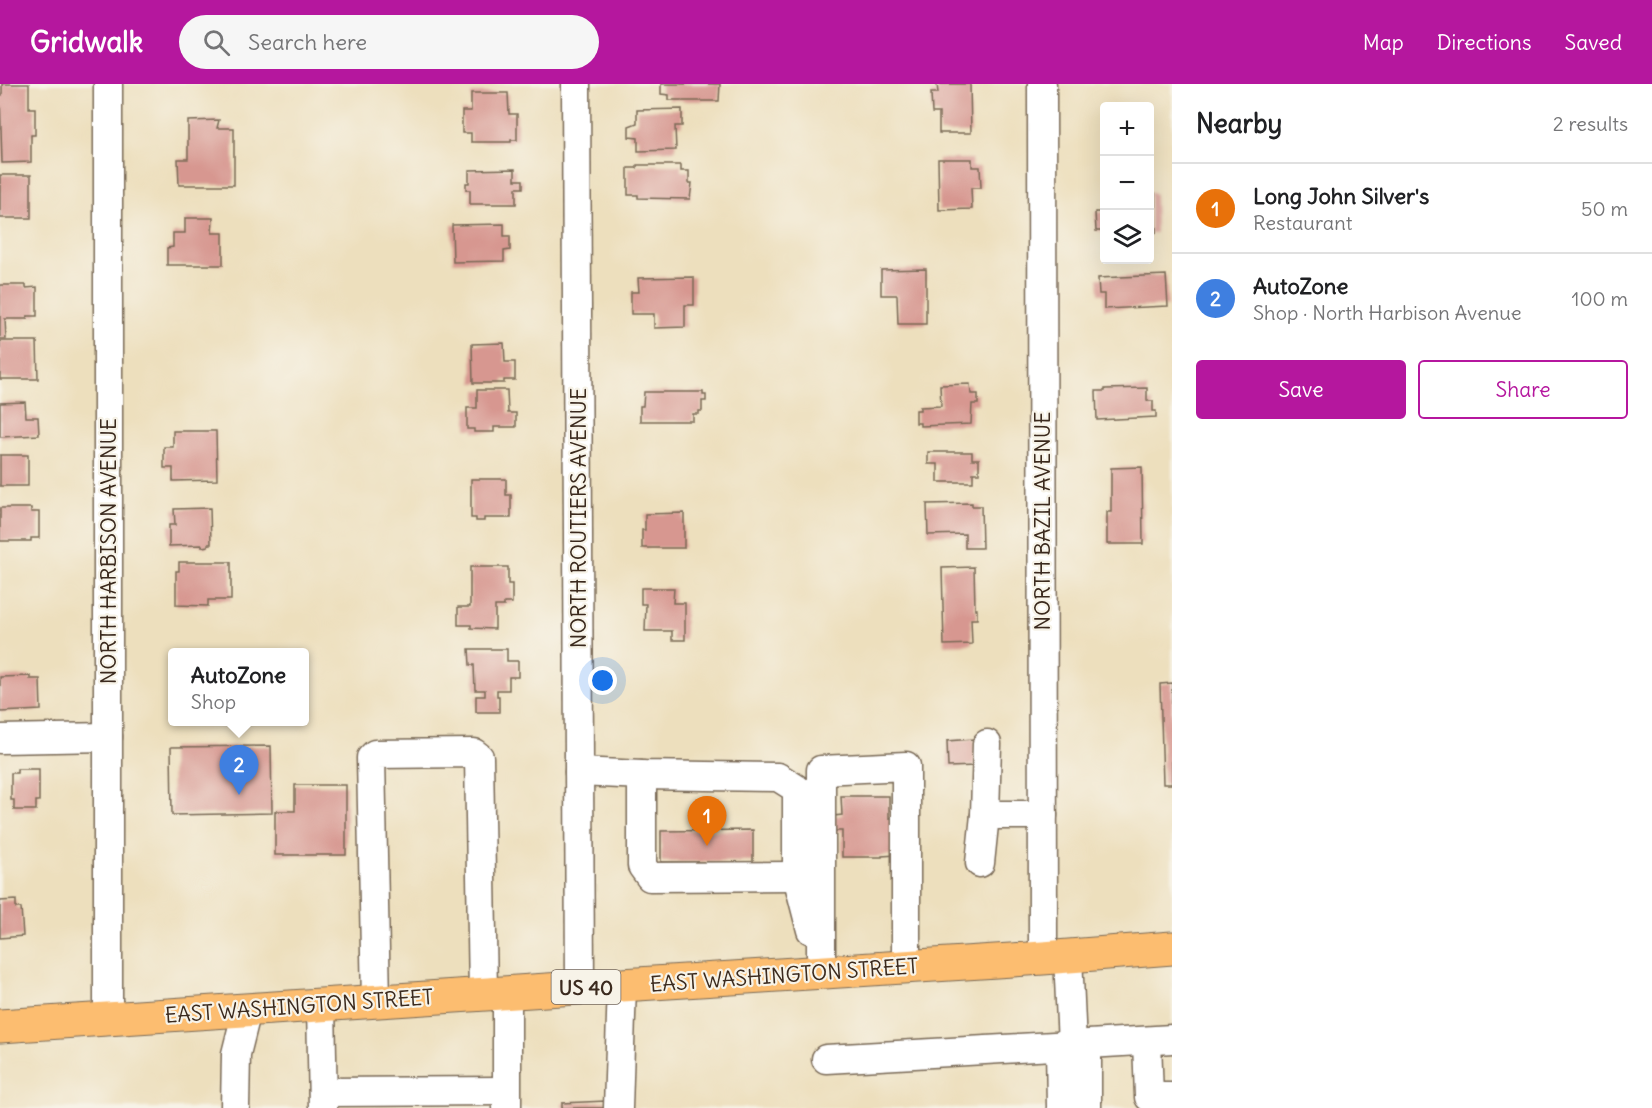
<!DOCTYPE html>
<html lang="en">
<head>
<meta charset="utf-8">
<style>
	:root { --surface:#fff; --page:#f6f6f6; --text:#202124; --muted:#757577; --line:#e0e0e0; --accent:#b5179e }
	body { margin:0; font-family:Delius,sans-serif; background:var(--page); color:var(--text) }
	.controls { position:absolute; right:18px; top:18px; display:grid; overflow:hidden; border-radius:6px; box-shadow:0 6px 24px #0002 }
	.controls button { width:54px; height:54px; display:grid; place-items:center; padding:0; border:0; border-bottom:2px solid var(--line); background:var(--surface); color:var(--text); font:30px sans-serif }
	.you { position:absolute; left:603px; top:597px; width:21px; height:21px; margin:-15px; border:4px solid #fff; border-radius:50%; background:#1a73e8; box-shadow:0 0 0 9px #1a73e833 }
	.badge { display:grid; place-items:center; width:39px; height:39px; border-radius:50%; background:var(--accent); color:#fff; font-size:20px; font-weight:700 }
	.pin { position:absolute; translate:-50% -50px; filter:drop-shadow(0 2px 3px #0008) }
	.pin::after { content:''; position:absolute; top:32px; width:21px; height:18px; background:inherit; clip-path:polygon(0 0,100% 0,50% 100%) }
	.popup { position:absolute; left:168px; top:564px; width:141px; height:78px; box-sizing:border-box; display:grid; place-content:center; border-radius:6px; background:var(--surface); filter:drop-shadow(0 2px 4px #0005); font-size:20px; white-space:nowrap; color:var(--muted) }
	.popup b { font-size:22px; color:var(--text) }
	.popup::after { content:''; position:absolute; left:50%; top:100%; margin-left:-12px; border:12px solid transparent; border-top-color:var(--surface) }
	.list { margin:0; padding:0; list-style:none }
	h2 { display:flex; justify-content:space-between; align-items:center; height:78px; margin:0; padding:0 24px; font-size:26px }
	h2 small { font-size:20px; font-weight:400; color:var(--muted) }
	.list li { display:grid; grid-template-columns:39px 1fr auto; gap:18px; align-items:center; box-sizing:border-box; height:90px; padding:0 24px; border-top:2px solid var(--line) }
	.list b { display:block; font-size:22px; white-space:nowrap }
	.list p { margin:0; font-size:20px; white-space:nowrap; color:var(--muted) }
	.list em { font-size:20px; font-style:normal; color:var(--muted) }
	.actions { display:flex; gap:12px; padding:18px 24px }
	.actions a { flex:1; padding:14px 0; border:2px solid var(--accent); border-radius:6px; text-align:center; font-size:21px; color:var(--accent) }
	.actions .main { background:var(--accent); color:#fff }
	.icon { flex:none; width:33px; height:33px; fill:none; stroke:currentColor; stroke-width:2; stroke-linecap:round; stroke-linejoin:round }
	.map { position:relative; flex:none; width:1172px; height:1024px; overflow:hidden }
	header { display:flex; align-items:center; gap:36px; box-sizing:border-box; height:84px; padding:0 30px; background:var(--accent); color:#fff }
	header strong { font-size:28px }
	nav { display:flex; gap:33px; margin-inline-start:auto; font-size:21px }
	.search { width:420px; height:54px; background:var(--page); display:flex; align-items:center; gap:15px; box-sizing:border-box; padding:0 21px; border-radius:33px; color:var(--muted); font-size:22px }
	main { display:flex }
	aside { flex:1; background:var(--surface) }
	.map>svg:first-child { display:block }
	.building { fill:#d79790 }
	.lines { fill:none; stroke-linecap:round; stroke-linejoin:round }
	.minor-casing { stroke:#796956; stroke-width:31 }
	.major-casing { stroke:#796956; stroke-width:35 }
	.minor { stroke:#fff; stroke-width:28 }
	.major { stroke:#fcbd6f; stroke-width:33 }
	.labels { text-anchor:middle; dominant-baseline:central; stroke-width:4.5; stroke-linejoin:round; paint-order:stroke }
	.shield { fill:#f7f3e8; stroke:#73665b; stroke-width:1.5 }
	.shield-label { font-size:20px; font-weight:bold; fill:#3b2a1e }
	.street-label { font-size:21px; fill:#3b2a1e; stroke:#f7f3e8 }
</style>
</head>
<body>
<header>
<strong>Gridwalk</strong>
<div class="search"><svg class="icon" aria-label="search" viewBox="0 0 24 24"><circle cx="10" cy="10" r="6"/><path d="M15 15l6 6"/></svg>Search here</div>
<nav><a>Map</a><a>Directions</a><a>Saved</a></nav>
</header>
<main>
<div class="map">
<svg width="1172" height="1024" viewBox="0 0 1172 1024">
	<rect width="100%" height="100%" fill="#f7f3e8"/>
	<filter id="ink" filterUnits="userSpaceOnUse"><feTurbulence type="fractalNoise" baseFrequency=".0167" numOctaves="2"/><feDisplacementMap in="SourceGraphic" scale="12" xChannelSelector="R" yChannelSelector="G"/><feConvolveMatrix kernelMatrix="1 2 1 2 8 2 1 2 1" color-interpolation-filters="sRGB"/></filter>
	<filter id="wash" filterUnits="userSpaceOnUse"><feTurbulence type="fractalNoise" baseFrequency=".008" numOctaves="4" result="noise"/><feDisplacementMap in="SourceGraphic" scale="24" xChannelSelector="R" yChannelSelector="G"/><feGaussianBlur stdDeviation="1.35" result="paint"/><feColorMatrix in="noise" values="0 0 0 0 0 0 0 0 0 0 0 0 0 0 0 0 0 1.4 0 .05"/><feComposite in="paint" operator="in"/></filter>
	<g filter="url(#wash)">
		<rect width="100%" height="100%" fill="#eddfbd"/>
		<g id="blocks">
			<!-- building -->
			<g class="building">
				<path d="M2 0H29V24H35V51H31V78L2 79 0 11H2Z"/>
				<path d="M661 0H720L719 17H682V16H669V11L661 10Z"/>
				<path d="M937 0H970L971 49H939V29H932L931 9H938Z"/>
				<path d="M471 9H508L509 30H517V56H511V58H471V49H462V27H471Z"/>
				<path d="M682 25V42H675L676 66 638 67V54L629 53V42L637 39V26Z"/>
				<path d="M219 36 217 44H234V101H179L178 75H188V37Z"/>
				<path d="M938 75H972V83H980L981 104H971L972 125 939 126Z"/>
				<path d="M637 81H681V87H689V99H692L690 115 638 114V111H628V84H637Z"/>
				<path d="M515 85V96H523V104H516V120H470V106H466V99H469V86Z"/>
				<rect x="0" y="91" width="31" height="43"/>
				<path d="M1150 109H1155L1156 149H1150Z"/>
				<path d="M1095 128H1104V147H1096Z"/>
				<path d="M185 134H213L212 149H223V181H167V164L173 163V149H185Z"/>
				<path d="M504 140V152H510V166L504 167V177L453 178 452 141Z"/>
				<path d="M926 185V240H898L897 211H881V186Z"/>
				<path d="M1166 191 1168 222 1104 225V210H1099L1098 194Z"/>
				<path d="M694 193V221H685V243L654 244V230H631V208H639L638 194Z"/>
				<path d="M0 201H26V204L37 203V232H27V235H5L6 255H0Z"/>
				<path d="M0 257H37L38 295H0Z"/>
				<path d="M504 259 505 278H515V296H504V299H473L472 260Z"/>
				<path d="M970 300 971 310H978V320H972L971 340 920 342V339H916V326H920V323L941 322 940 301Z"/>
				<path d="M1147 304V317H1153V327H1156V333L1097 336 1096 307H1105V305Z"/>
				<path d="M477 306H507L508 329H516V343H494V348H474V345H467V324H477Z"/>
				<path d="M644 308H703V311H706V317H702V327H699V330H693V337H640V322H643Z"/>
				<path d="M25 318 26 333H38L39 351 0 353V319Z"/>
				<path d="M173 347H216L217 396 173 397V384H164V363H173Z"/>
				<path d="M928 368H972V375H979V389H973V398H938V380H928Z"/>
				<rect x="0" y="371" width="28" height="31"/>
				<path d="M1142 383 1143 460H1107V428H1111V384Z"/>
				<path d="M471 395H506V411H511V434H484V437H476V434H471Z"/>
				<path d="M972 419V422H981L982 464H965V450L928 451 927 420Z"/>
				<path d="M0 424H31V428H39V454H31V457H0Z"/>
				<path d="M210 424 211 460H208V462L202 463V461L169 462V441H175L174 425Z"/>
				<path d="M684 429V464H642V446H645V430Z"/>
				<path d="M179 478H231V516H208V522L176 521V487H179Z"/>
				<path d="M470 483H508V500H512V519H504V522H495V545L471 544V541H458V523H470Z"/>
				<path d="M974 483 975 525H977V535H971L972 560 944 561 942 484Z"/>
				<path d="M641 504H674L673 519H685V556H672V547H645L646 520H641Z"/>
				<path d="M469 565H507V577H518V593H509V606H497V612H499V628H476V612H485V606H475L474 581H470Z"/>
				<path d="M30 592V595H40L41 626 0 628V593Z"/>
				<path d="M1172 599V700H1163L1160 600Z"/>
				<path d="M974 655 975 682 948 683 947 657Z"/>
				<path d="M271 662 272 729 172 731 171 663Z"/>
				<path d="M17 685H39V717H36V726H14V716H11V689H17Z"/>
				<path d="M295 701H346V771H275V727H295Z"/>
				<path d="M841 712H889V734H896V771L882 772V773H842V747H834V732L842 731Z"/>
				<path d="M753 746V778H661V747Z"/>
				<path d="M16 816V824H21L23 852 0 854V817Z"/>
				<path d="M606 1017 607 1024H562V1019Z"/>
			</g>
		</g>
	</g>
	<g filter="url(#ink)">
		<use href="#blocks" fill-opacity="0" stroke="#796956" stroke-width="1.5"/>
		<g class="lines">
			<defs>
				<g id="minor">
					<path d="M576 0 580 903"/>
					<path d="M1042 0 1043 874"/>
					<path d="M0 655 108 653"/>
					<path d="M987 660 985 731H1043"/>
					<path d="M579 688 642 691 778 693 797 705V792L811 846"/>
					<path d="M642 691V782L650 793 797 792"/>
					<path d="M980 779 985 731"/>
					<path d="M1068 872 1072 961 1172 955"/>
					<path d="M821 888V686L906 682V883"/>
					<path d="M376 917 371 674 375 670 474 669 479 673 483 910"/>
					<path d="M321 921 323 1024"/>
					<path d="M108 935V0"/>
					<path d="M1147 957 1149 1013H1172"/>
					<path d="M1087 961V1024"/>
					<path d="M1060 962 1061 1024"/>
					<path d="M826 975 1072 961"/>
					<path d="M323 1008 506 1007"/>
					<path d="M235 1024 236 970 247 926"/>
					<path d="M507 1024V908"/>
					<path d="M618 1024 622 901"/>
				</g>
				<path id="major" d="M0 942 622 901 1043 874 1172 864"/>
			</defs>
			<!-- minor casing -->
			<use href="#minor" class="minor-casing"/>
			<!-- major casing -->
			<use href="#major" class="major-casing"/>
			<!-- minor -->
			<use href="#minor" class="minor"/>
			<!-- major -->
			<use href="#major" class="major"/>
		</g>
	</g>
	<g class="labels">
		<!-- shield labels -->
		<rect class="shield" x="551.5" y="886" width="69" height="34" rx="4.5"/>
		<g class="shield-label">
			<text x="586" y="903">US 40</text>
		</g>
		<!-- street labels -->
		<g class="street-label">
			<text transform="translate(578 434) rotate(-90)">NORTH ROUTIERS AVENUE</text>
			<text transform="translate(1042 437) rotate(-90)">NORTH BAZIL AVENUE</text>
			<text transform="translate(108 467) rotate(-90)">NORTH HARBISON AVENUE</text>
			<text transform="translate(784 891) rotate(-4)">EAST WASHINGTON STREET</text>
			<text transform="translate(299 922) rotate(-4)">EAST WASHINGTON STREET</text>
		</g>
	</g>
</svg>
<div class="controls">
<button>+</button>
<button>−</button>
<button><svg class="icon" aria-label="layers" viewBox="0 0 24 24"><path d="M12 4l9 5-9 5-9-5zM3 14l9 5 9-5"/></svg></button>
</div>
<div class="you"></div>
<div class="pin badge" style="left:707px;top:762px;background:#e8710a">1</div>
<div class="pin badge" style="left:239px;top:711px;background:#3f7fe0">2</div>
<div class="popup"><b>AutoZone</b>Shop</div>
</div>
<aside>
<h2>Nearby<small>2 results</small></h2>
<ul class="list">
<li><span class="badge" style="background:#e8710a">1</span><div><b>Long John Silver's</b><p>Restaurant</p></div><em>50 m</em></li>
<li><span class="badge" style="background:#3f7fe0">2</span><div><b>AutoZone</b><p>Shop · North Harbison Avenue</p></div><em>100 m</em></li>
</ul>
<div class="actions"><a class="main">Save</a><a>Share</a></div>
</aside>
</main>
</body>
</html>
